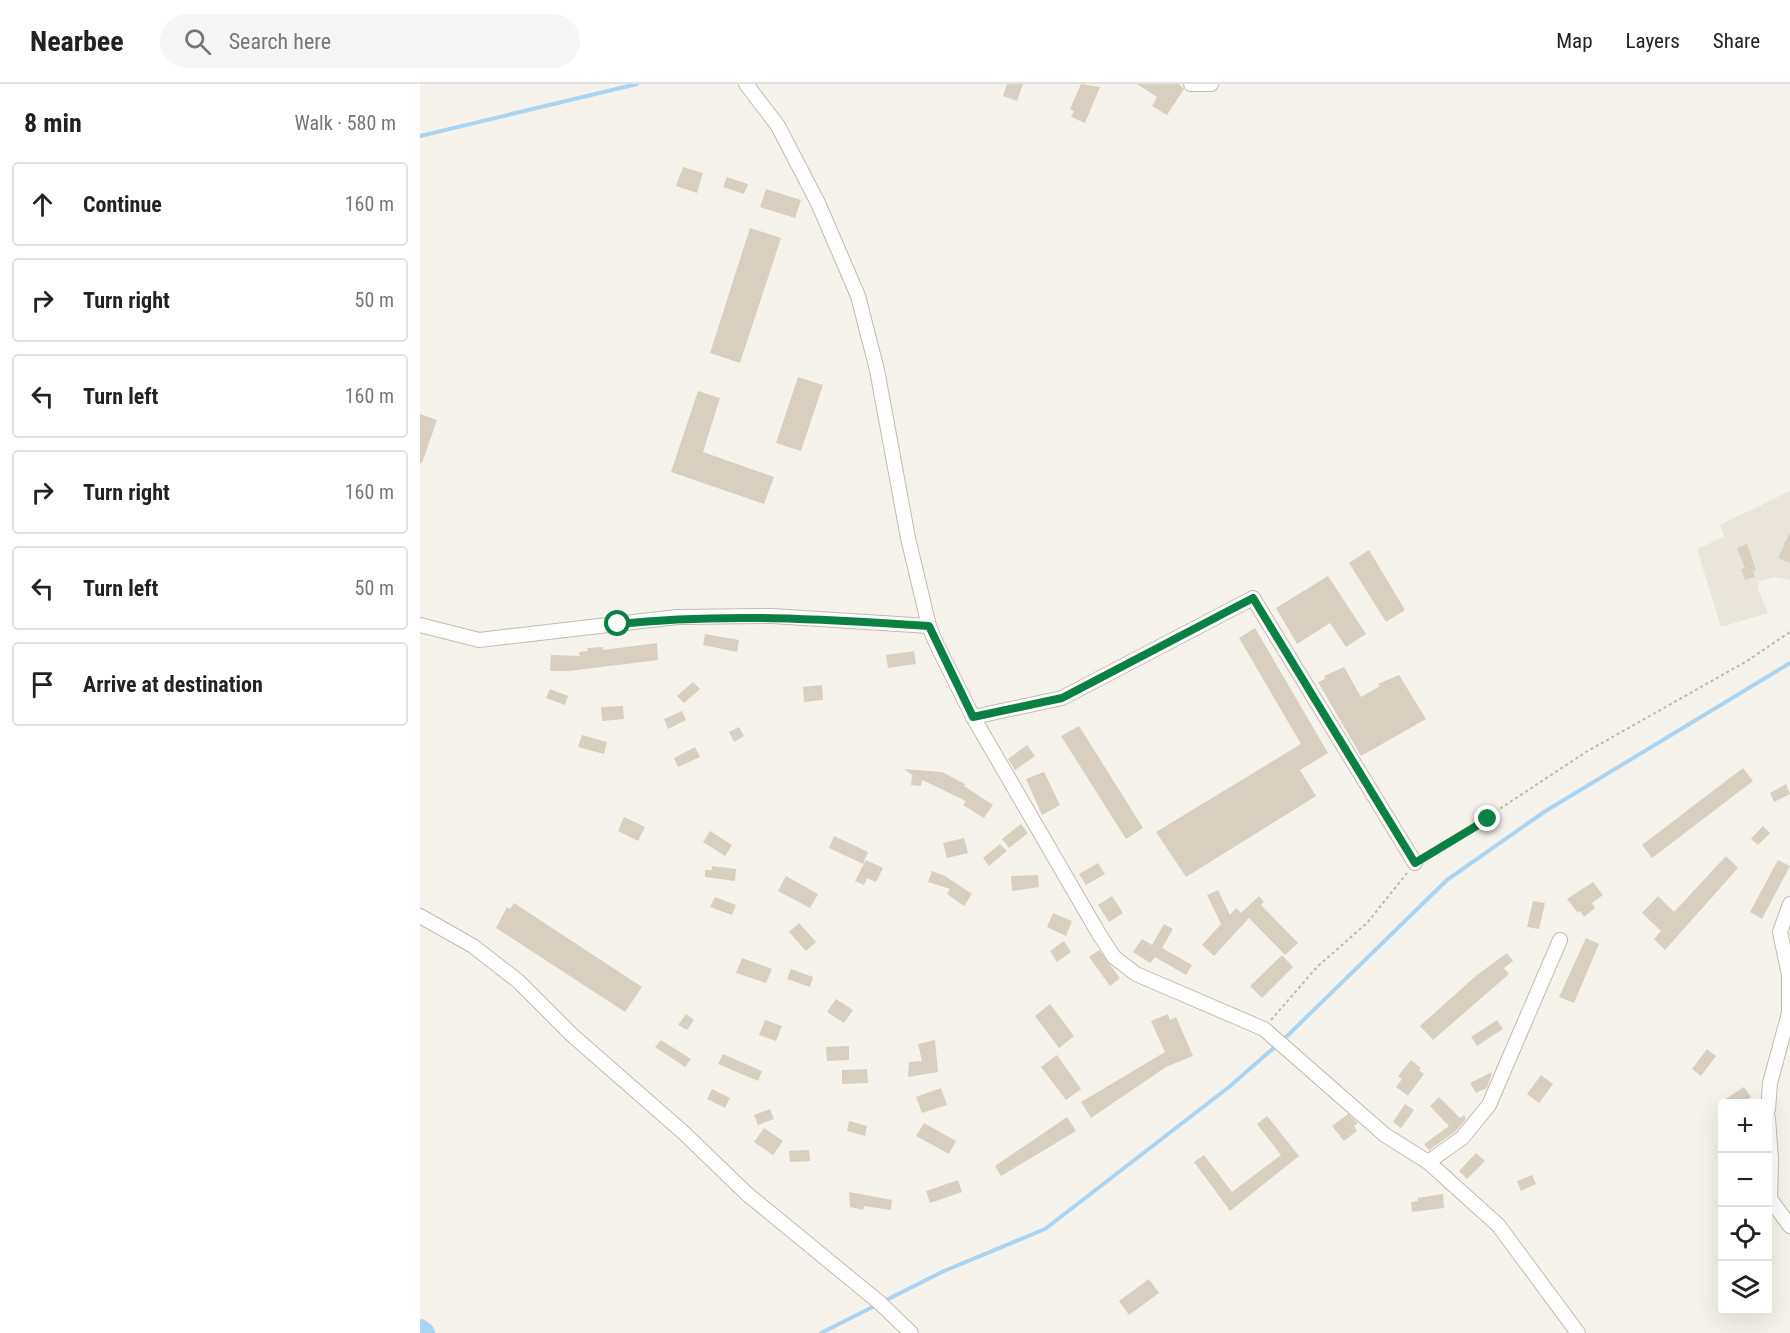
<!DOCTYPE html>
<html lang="en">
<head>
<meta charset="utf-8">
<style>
	:root { --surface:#fff; --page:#f6f6f6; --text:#222; --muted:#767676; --line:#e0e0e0 }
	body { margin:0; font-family:"Roboto Condensed",sans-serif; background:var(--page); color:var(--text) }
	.controls { position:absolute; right:18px; bottom:18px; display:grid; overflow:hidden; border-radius:6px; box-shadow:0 6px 24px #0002 }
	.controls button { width:54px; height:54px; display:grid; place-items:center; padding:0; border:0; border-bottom:2px solid var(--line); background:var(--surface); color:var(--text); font:30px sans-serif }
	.stop { position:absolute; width:18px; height:18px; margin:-14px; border:4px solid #0b8043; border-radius:50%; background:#fff }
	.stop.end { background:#0b8043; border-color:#fff; box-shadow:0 2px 6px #0008 }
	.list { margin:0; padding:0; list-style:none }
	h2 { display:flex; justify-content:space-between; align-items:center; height:78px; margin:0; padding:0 24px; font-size:26px }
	h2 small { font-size:20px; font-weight:400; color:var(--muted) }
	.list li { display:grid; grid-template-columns:39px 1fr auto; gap:18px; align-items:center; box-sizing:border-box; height:84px; margin:0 12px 12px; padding:0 12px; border:2px solid var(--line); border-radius:6px }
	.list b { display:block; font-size:22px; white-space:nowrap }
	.list em { font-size:20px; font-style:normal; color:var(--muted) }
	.icon { flex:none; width:33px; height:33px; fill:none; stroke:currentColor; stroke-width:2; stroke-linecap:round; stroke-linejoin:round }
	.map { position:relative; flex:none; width:1370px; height:1249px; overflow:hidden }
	header { display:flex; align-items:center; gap:36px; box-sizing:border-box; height:84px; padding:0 30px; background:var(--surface); border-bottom:2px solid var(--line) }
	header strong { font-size:28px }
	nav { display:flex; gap:33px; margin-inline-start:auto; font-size:21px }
	.search { width:420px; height:54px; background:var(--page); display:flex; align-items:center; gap:15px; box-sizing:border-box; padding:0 21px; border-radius:33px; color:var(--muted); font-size:22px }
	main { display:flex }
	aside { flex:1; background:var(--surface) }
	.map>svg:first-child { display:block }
	.residential { fill:#eae5da }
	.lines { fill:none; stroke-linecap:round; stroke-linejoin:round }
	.stream { stroke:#a9d4f2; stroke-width:4 }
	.river { stroke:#a9d4f2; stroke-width:22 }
	.building { fill:#d8cfc1 }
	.minor-casing { stroke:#c2bbae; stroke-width:16 }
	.path { stroke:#c4b79f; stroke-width:2; stroke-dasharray:3 3; stroke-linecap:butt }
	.minor { stroke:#fff; stroke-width:14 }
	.route { stroke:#0b8043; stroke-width:8 }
</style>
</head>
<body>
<header>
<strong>Nearbee</strong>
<div class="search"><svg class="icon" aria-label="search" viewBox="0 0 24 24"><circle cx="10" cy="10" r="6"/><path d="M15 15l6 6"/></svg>Search here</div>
<nav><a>Map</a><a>Layers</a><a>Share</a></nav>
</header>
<main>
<aside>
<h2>8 min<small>Walk · 580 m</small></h2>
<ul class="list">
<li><svg class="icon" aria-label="ahead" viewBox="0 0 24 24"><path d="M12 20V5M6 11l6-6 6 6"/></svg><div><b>Continue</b></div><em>160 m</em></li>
<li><svg class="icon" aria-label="right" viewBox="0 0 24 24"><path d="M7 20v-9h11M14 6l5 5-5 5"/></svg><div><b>Turn right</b></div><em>50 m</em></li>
<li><svg class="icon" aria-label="left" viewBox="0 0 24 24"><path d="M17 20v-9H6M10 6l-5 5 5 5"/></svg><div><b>Turn left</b></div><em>160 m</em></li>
<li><svg class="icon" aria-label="right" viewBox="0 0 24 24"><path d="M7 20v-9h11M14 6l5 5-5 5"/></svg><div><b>Turn right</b></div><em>160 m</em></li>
<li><svg class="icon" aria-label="left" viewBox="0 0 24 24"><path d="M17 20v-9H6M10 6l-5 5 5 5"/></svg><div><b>Turn left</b></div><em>50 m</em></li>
<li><svg class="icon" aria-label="arrive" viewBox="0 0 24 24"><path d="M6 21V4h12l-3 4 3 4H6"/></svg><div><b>Arrive at destination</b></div></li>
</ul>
</aside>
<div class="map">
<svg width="1370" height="1249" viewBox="0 0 1370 1249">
	<rect width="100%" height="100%" fill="#f6f3ec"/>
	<!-- residential -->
	<path class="residential" d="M1370 407V496L1355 493 1339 497 1338 505 1348 529 1301 543 1277 465 1304 453 1300 441Z"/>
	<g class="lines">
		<!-- stream -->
		<g class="stream">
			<path d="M0 52 217 0"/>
			<path d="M863 956 1027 796 1124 728 1370 579"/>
			<path d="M401 1249 524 1187 625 1145 809 1003 857 961"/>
		</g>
		<!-- river -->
		<path class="river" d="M0 1246 4 1249"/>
	</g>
	<!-- building -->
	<g class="building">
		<path d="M587 0H603L597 17 583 12Z"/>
		<path d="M661 0 680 3 665 39 651 33 654 27 650 25Z"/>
		<path d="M717 0H759L764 5 747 31 732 22 737 13Z"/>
		<path d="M263 83 283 89 277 109 256 102Z"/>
		<path d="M307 93 328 100 324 110 303 103Z"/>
		<path d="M346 105 381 116 375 134 340 123Z"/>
		<path d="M330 144 361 154 320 279 290 269Z"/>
		<path d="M378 293 403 301 381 367 356 359Z"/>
		<path d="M278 307 300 314 283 368 354 393 344 420 251 388Z"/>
		<path d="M0 330 17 336 2 379H0Z"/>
		<path d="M1370 448V479L1358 474Z"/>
		<path d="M1327 460 1336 486 1333 487 1335 493 1325 496 1321 485 1325 484 1317 464Z"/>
		<path d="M949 466 985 526 966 538 929 479Z"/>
		<path d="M908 492 946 550 926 563 910 539 877 560 856 524Z"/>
		<path d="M835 544 908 669 880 686 896 712 766 793 736 748 881 660 819 554Z"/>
		<path d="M285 550 319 556 317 568 283 561Z"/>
		<path d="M237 559 238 576 149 587H130L131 571 160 572 159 568 168 567 167 564 183 563V566Z"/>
		<path d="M494 567 496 580 468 584 466 571Z"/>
		<path d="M924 583 941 613 960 602 958 600 979 591 1006 635 941 672 898 598 905 595 904 592Z"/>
		<path d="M273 598 280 605 264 619 257 612Z"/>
		<path d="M402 601 403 616 384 618 383 603Z"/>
		<path d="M130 605 148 612 145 621 126 614Z"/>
		<path d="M203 622 204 635 182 637 181 623Z"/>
		<path d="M262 627 266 636 248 645 244 635Z"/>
		<path d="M659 642 723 744 706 755 641 652Z"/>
		<path d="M319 643 324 652 314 658 309 648Z"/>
		<path d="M162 651 187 658 184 670 158 663Z"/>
		<path d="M607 661 615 672 595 686 588 675Z"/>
		<path d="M275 663 280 673 258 683 254 674Z"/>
		<path d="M1323 684 1333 697 1232 774 1222 761Z"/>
		<path d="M484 685 522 688 545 700 544 702 573 721 564 734 543 721 546 717 502 696 501 702 491 701 492 691Z"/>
		<path d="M624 688 640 721 622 731 606 695Z"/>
		<path d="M1366 700 1370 710 1354 718 1350 709Z"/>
		<path d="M204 733 225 743 218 757 198 747Z"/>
		<path d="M601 740 608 749 589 764 582 755Z"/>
		<path d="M1343 742 1350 749 1338 761 1331 755Z"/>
		<path d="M290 747 312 761 305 772 283 758Z"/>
		<path d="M414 752 448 768 443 780 409 764Z"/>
		<path d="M544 754 548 769 527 774 523 759Z"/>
		<path d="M580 760 587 767 569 782 563 774Z"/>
		<path d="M1306 772 1318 784 1245 866 1234 855 1241 847 1222 829 1238 812 1254 828Z"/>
		<path d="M446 776 463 784 456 798 447 794 444 801 435 797Z"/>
		<path d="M1358 776 1370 782 1342 835 1330 828Z"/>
		<path d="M678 779 685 790 666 801 659 790Z"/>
		<path d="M292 782 316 785 315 797 285 793V786H292Z"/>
		<path d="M512 787 525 792 552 810 544 822 527 810 530 805 508 798Z"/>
		<path d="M618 791 619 803 592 807 591 792Z"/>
		<path d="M366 792 398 810 390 824 358 807Z"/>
		<path d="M1173 798 1183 811 1172 819 1175 824 1164 833 1160 827 1158 829 1147 815Z"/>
		<path d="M798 806 810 831 816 824 821 829 839 812 844 818 841 821 878 859 865 871 829 834 794 872 782 861 801 840 787 811Z"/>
		<path d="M692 812 703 829 689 838 678 821Z"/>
		<path d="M295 813 316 821 312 831 290 823Z"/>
		<path d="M1113 817 1125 819 1119 845 1107 843Z"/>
		<path d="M94 819 222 903 205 928 76 844 87 823 90 825Z"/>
		<path d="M633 829 652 837 646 852 627 843Z"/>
		<path d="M379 839 396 858 386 867 369 848Z"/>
		<path d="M744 840 753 845 742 864 772 881 766 891 735 873 730 879 713 868 722 855 732 861Z"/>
		<path d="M1166 854 1179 860 1154 919 1139 913Z"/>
		<path d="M644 857 651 868 637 878 630 867Z"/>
		<path d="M679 866 700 894 690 902 669 873Z"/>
		<path d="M1087 869 1093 877 1084 884 1089 890 1013 956 1000 942 1057 891Z"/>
		<path d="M862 871 873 883 842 914 830 902Z"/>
		<path d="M322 874 352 885 346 899 316 889Z"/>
		<path d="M371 885 393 893 390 903 367 895Z"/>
		<path d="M416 915 433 926 424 939 407 928Z"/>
		<path d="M630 920 654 952 639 964 615 932Z"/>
		<path d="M266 930 274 936 267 946 258 941Z"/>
		<path d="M748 930 750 936 756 933 773 972 746 983 671 1034 661 1018 745 968 731 937Z"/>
		<path d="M345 936 362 942 356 957 339 951Z"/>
		<path d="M1077 936 1083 945 1057 962 1051 953Z"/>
		<path d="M241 956 271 975 265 983 235 963Z"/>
		<path d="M515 956 518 988 488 993 489 978 502 977 498 960Z"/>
		<path d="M429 962V976L407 977 406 963Z"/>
		<path d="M1287 965 1296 972 1281 992 1272 985Z"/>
		<path d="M303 970 342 987 338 997 298 980Z"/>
		<path d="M637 971 661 1005 646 1016 621 983Z"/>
		<path d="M991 976 1001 984 999 986 1004 990 988 1012 976 1003 982 995 978 992Z"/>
		<path d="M447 985 448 999 422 1000V986Z"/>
		<path d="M1072 988 1067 1004 1056 1009 1050 999Z"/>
		<path d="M1121 991 1133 1000 1119 1019 1107 1010Z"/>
		<path d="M1324 1003 1331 1013 1320 1020H1298Z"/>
		<path d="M521 1004 527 1021 502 1029 496 1013Z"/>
		<path d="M292 1005 310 1014 305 1024 287 1015Z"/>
		<path d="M1019 1013 1040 1034 1044 1031 1046 1035 1036 1047 1009 1066 1004 1060 1029 1042 1010 1022Z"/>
		<path d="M985 1020 994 1026 981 1044 973 1038Z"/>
		<path d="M350 1025 354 1035 338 1041 334 1031Z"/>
		<path d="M928 1030 938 1039 934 1042 937 1047 924 1057 912 1042Z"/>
		<path d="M847 1032 879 1072 810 1127 774 1078 784 1071 812 1108 861 1071 837 1040Z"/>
		<path d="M647 1033 656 1047 581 1092 575 1082Z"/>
		<path d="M429 1037 447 1042 445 1052 427 1047Z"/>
		<path d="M504 1039 536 1057 529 1070 496 1052Z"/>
		<path d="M344 1044 363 1057 353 1071 334 1058Z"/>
		<path d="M389 1066 390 1077 370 1078 369 1067Z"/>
		<path d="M1056 1069 1065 1077 1047 1095 1039 1087Z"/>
		<path d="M1112 1091 1116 1100 1101 1107 1097 1097Z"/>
		<path d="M538 1096 542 1108 510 1119 506 1107Z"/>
		<path d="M429 1108 472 1116 471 1126 444 1122 443 1126 430 1123Z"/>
		<path d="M1023 1110 1024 1124 992 1128 991 1118 998 1117V1114Z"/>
		<path d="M729 1195 739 1209 709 1231 699 1217Z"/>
	</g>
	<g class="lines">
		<defs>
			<g id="minor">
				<path d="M326 0 358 42 398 119 438 212 457 286 488 454 509 542 516 559 553 633 679 850 694 873 716 890 844 945 965 1051 1008 1078 1078 1141 1158 1249"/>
				<path d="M771 0H791"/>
				<path d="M0 541 59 556 257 533 352 532 509 542"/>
				<path d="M553 633 642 614 833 514 995 779"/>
				<path d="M0 832 53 862 98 897 152 951 264 1049 326 1109 460 1219 491 1249"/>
				<path d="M1348 1026 1350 999 1369 929V891L1360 848 1370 820"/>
				<path d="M1348 1034 1351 1076 1350 1115 1370 1142"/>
				<path d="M1008 1078 1042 1054 1069 1021 1140 856"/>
			</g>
		</defs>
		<!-- minor casing -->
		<use href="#minor" class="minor-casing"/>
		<!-- path -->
		<g class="path">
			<path d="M1005 774 1166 668 1327 577 1370 548"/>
			<path d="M851 936 897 883 947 839 987 789"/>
		</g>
		<!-- minor -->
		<use href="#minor" class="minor"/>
	</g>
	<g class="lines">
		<!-- route -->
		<path class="route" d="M198 540C302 529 404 535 509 542L553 633 642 614 833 514 995 779 1068 735"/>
	</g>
</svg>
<div class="controls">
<button>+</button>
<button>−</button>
<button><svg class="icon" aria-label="locate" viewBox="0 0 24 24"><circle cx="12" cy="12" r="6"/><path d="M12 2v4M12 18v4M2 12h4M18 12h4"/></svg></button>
<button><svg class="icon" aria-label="layers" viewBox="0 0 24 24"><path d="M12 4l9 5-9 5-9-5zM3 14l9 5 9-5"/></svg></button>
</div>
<div class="stop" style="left:198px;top:540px"></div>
<div class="stop end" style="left:1068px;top:735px"></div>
</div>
</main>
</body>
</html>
